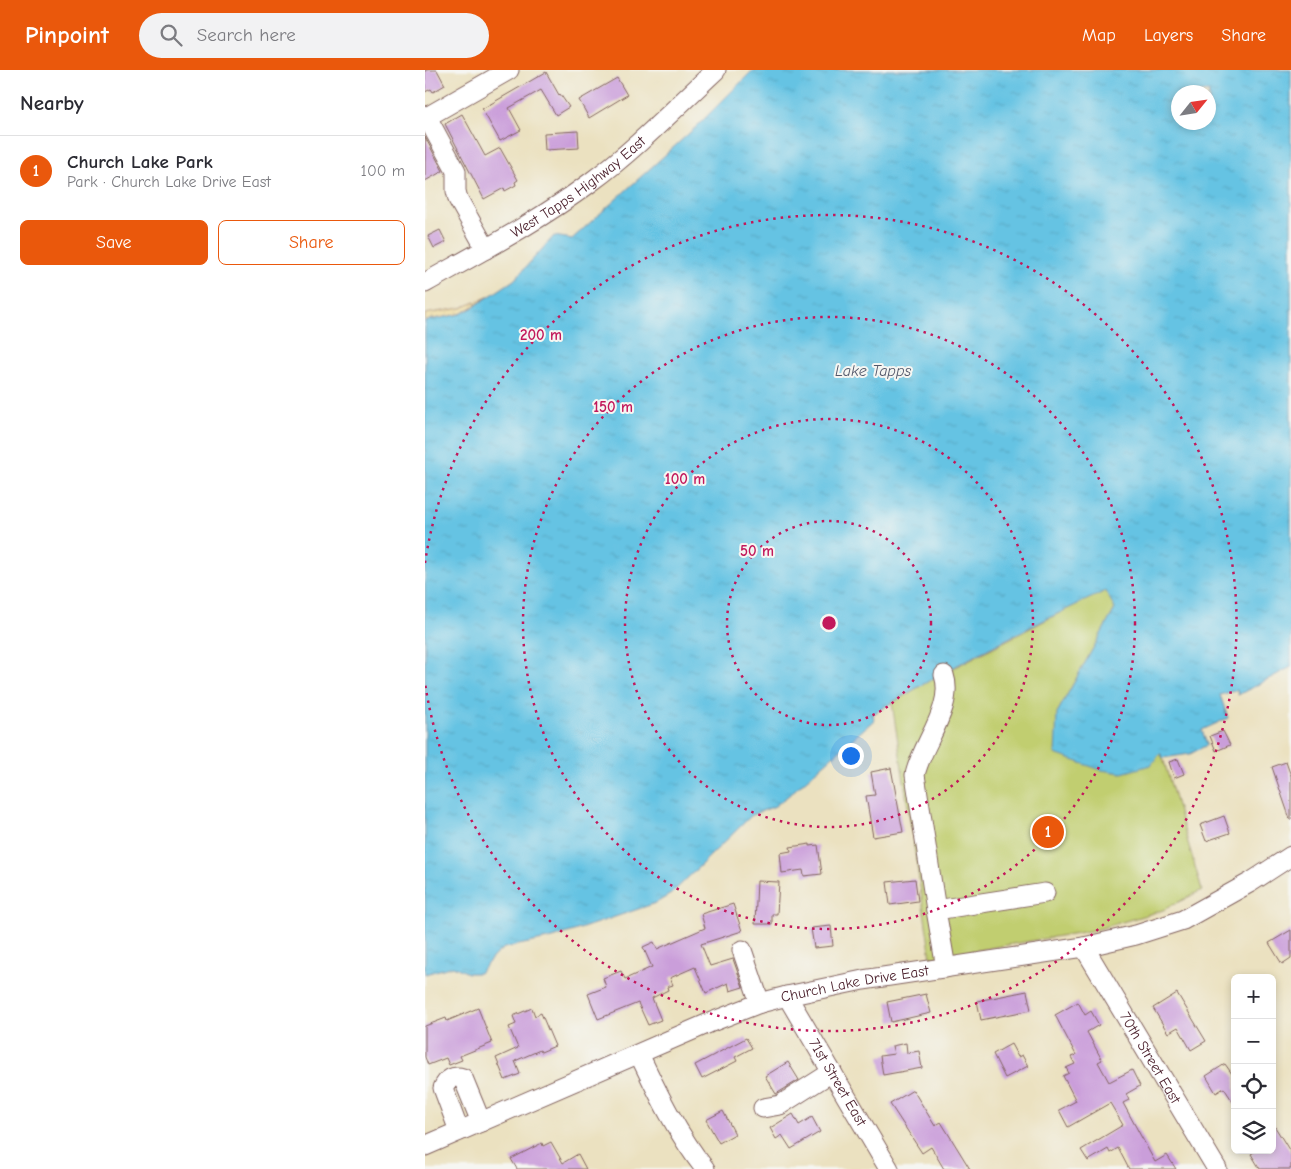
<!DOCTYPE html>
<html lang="en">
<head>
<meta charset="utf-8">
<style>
	:root { --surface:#fff; --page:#f2f2f3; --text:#2b2b33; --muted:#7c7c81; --line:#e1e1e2; --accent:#ea580c }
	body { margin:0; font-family:"Comic Neue",sans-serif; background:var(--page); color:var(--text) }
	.controls { position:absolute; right:15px; bottom:15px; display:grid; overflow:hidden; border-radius:8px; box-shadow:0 2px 8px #0003 }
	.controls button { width:45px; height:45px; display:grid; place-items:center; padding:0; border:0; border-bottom:1px solid var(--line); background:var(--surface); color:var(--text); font:25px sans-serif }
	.compass { position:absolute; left:746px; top:15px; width:45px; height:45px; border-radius:50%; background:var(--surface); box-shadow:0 2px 8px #0003; rotate:60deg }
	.you { position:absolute; left:425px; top:685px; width:18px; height:18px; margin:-12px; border:4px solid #fff; border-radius:50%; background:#1a73e8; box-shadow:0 0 0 8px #1a73e833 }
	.badge { display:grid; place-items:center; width:32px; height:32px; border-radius:50%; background:var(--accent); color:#fff; font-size:16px; font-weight:700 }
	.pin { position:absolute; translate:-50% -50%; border:2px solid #fff; box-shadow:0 1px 5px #0006 }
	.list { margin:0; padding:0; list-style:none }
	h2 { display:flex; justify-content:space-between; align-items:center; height:65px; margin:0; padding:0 20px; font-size:21px }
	h2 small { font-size:16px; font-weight:400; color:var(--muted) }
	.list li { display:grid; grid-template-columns:32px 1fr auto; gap:15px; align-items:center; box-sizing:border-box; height:70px; padding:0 20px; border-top:1px solid var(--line) }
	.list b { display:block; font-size:19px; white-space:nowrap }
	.list p { margin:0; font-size:16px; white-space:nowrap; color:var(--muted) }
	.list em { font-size:16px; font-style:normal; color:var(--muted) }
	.actions { display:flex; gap:10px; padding:15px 20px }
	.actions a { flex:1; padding:11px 0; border:1px solid var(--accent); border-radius:8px; text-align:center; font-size:18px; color:var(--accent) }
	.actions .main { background:var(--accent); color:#fff }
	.icon { flex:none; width:28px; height:28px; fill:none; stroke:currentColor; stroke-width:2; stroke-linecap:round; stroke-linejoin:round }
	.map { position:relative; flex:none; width:866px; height:1099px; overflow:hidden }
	header { display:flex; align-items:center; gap:30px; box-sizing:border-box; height:70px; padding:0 25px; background:var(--accent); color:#fff }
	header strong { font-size:24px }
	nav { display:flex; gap:28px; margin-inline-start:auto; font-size:18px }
	.search { width:350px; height:45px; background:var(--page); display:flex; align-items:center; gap:12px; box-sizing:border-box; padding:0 18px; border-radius:28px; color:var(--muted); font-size:19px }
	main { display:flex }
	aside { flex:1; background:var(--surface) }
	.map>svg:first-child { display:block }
	.sand { fill:url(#sand-dots); stroke:#9c7c64 }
	.park { fill:#c1ce70; stroke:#86764e }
	.water { fill:url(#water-ripples); stroke:#587187; fill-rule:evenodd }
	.building { fill:#ca9eda }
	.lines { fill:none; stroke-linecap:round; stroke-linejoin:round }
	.minor-casing { stroke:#82635f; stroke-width:21 }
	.minor { stroke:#fff; stroke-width:19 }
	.ring { fill:none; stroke:#c2185b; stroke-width:2.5; stroke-dasharray:2.5 5 }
	.labels { text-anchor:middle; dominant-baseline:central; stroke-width:4; stroke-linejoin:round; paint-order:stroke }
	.street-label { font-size:15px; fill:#4a1f2b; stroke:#f6f6f2 }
	.water-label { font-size:16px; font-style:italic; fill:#53586b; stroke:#f6f6f2 }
	.centre { fill:#c2185b; stroke:#f6f6f2; stroke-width:2.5 }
	.ring-label { font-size:15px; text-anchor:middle; font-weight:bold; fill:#c2185b; stroke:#f6f6f2; stroke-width:4; stroke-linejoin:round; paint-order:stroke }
</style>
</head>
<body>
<header>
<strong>Pinpoint</strong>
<div class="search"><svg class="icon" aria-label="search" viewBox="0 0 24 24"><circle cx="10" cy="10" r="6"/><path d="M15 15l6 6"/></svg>Search here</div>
<nav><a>Map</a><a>Layers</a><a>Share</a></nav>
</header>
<main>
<aside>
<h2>Nearby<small></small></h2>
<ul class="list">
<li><span class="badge">1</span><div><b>Church Lake Park</b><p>Park · Church Lake Drive East</p></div><em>100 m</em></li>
</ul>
<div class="actions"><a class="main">Save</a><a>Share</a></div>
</aside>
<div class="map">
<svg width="866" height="1099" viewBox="0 0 866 1099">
	<defs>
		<pattern id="sand-dots" width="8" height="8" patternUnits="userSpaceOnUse" patternTransform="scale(1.25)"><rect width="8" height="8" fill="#eeda9e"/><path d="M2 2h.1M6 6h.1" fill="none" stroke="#cebb88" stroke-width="1.8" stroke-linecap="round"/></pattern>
		<pattern id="water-ripples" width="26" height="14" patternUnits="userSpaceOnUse" patternTransform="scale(1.25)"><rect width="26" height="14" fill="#65c3e3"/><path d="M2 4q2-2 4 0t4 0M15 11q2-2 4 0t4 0" fill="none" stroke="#59a7c3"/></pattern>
	</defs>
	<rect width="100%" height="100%" fill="#f6f6f2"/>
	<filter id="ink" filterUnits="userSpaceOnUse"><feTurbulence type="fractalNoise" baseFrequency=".02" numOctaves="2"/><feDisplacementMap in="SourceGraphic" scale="10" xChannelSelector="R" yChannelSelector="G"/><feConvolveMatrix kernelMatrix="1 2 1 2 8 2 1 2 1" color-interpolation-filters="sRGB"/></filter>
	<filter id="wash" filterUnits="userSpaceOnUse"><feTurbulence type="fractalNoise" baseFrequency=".0096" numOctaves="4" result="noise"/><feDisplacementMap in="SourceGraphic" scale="20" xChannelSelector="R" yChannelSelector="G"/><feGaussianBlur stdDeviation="1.12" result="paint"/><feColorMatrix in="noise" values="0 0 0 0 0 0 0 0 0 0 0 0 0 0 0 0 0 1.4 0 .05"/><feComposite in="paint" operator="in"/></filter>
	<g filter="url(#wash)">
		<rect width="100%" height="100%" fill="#ebe1c0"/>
		<!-- sand -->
		<path class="sand" d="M65 226 36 244 0 251V244L36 238Z"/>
		<!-- park -->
		<path class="park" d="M682 520 690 539 632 643 735 683 738 688 777 820 738 840 670 860 506 888 467 633 509 608 648 536Z"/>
		<!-- water -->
		<path class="water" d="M328 0H866V597L813 625 812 620 795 625 803 648 777 660 782 675 765 684 738 688 735 683 726 695 697 703 676 700 630 684 632 643 690 539 681 521C602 557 523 598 448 644L449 650 364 725 350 736 327 745 246 824 231 833 128 868 79 878 70 885 54 903H43L28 896 0 904V251L35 244 47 238 89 210 129 166 147 169 271 57ZM754 22H784V52H754Z"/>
		<g id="blocks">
			<!-- building -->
			<g class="building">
				<path d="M0 0H12L20 15 8 22 6 19 0 22Z"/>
				<path d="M121 2 134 25 135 24 144 37 131 45 116 20 84 38 96 60 75 71 57 39Z"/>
				<path d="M192 8 202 25 164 48 154 30Z"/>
				<path d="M37 44 60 86 75 78 93 110 90 112 91 115 80 121 79 118 59 129 20 54Z"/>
				<path d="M153 61 154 78 120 80 119 63Z"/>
				<path d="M0 67 18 101 0 111Z"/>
				<path d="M15 160 21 172 9 178 3 166Z"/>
				<path d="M798 661 805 675 791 681 785 666Z"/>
				<path d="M753 689 759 704 749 708 744 692Z"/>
				<path d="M861 692 866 706V749H865L847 697Z"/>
				<path d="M466 698 478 762 448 767 441 726 450 725 446 702Z"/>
				<path d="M799 746 805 763 781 771 775 755Z"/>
				<path d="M385 774V776L393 775 397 804 379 806 378 800 357 803 355 783 366 781 365 777Z"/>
				<path d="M490 809 493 831 465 835 462 812Z"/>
				<path d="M332 811 354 812 352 844H347V854H330Z"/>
				<path d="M308 834 317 861 276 874 285 896 308 889 318 917 305 921 303 913 281 923 270 897 245 908 248 915 242 917 243 920 227 928 236 950 223 955 213 933 173 949 163 924 181 917 178 908 196 901 200 909 227 897 218 877 229 872 232 879 280 858 276 844Z"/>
				<path d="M406 856 408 876 389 878 386 858Z"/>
				<path d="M866 860V888L857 894 844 873Z"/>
				<path d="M602 921 606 940 556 950 552 931Z"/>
				<path d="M752 923 781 971 766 980 753 957 743 963 728 938Z"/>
				<path d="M501 924 506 943 466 952 462 932Z"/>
				<path d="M653 932 660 945 666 941 674 955 662 962 677 990 673 992 684 1012 707 1000 715 1016 701 1024 704 1030 698 1033 730 1092 742 1085 751 1099H704L693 1078 685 1083 683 1079 663 1091 656 1080 698 1055 685 1033 643 1057 634 1040 651 1031 638 1006 644 1003 641 998 650 994 646 987 651 985 630 945Z"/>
				<path d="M53 938 67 973 35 986 37 990 24 995 21 988 3 995 0 987V956L21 948 22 951Z"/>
				<path d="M107 938 110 946 116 943 130 976 116 982 115 980 90 991 95 1004 80 1010 71 988 93 978 84 957 91 954 88 946Z"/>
				<path d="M321 968 327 978 310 987 312 991 277 1009 270 995Z"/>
				<path d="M481 973 482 983 494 981 497 998 458 1005 455 986 469 984 467 976Z"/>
				<path d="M586 974 593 987 597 985 603 996 580 1008 568 984Z"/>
				<path d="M363 992 374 1010 351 1024 340 1006Z"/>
				<path d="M800 994 810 1008V1035L799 1018 791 1023 781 1006Z"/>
				<path d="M488 1020 510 1056 516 1052 545 1099H519L506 1077 497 1083 465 1034Z"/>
				<path d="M298 1041 310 1064 294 1073 281 1050Z"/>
				<path d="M368 1044 374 1055 387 1047 395 1062 366 1079 357 1065 351 1069 345 1058Z"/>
				<path d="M847 1052 866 1083V1099H835L826 1084 832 1080H847Z"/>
				<path d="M126 1072 138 1093 153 1084 161 1099H92L86 1089 117 1073 118 1076Z"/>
			</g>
		</g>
	</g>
	<g filter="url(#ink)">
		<use href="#blocks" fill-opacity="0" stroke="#82635f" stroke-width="1"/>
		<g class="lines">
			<defs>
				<g id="minor">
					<path d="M2 47 31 101V121L33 129 61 179"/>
					<path d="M0 48 84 0"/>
					<path id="s1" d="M0 213C57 181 114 151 166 112 211 79 250 38 291 0"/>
					<path d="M511 840 490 705C496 675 530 637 519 605"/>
					<path id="s2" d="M659 877 792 1099"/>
					<path d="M317 880 335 933"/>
					<path d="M521 898 511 840 620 823"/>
					<path id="s3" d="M362 926 464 1099"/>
					<path d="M214 984C233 1024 253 1065 280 1099"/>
					<path d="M338 1038 355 1035 407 1002"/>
					<path d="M34 1061 18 1018C22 1009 28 1005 38 1008L56 1052"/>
					<path id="s4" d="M0 1076 284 953 335 933 362 926 438 910 659 877 711 865 758 850 826 812 866 786"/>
				</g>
			</defs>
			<!-- minor casing -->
			<use href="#minor" class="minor-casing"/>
			<!-- minor -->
			<use href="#minor" class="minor"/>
		</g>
	</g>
	<!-- distance rings -->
	<g class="ring">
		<circle cx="404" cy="553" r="102"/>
		<circle cx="404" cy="553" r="204"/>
		<circle cx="404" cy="553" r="306"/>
		<path d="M0 493A408 408 0 1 1 0 613"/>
	</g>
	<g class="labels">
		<!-- street labels -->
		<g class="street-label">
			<text stroke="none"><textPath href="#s1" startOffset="181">West Tapps Highway East</textPath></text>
			<text stroke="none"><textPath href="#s4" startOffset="461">Church Lake Drive East</textPath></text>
			<text stroke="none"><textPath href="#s2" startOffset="129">70th Street East</textPath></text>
			<text stroke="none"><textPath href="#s3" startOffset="100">71st Street East</textPath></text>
		</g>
		<!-- water labels -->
		<g class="water-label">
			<text x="448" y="301">Lake Tapps</text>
		</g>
	</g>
	<circle cx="404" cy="553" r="8" class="centre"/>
	<g class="ring-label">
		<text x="116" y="270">200 m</text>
		<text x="188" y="342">150 m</text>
		<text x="260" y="414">100 m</text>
		<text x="332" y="486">50 m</text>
	</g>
</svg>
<div class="controls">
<button>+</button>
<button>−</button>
<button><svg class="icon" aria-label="locate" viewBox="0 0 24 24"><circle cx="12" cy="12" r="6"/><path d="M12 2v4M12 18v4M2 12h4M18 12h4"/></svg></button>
<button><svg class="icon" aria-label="layers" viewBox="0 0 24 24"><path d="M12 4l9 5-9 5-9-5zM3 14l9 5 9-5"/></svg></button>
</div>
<svg class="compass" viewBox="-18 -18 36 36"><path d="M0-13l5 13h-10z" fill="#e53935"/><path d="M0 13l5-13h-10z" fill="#7c7c81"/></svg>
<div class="you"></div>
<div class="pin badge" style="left:623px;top:762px">1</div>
</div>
</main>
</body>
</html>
